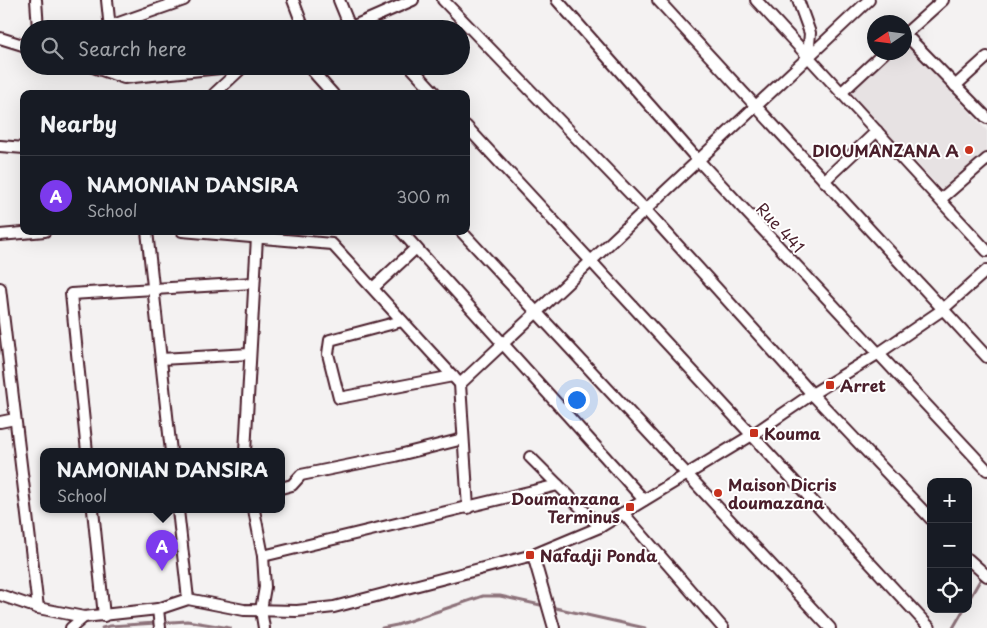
<!DOCTYPE html>
<html lang="en">
<head>
<meta charset="utf-8">
<style>
	:root { --surface:#171b24; --page:#242831; --text:#f1f3f6; --muted:#9ea1a6; --line:#363941; --accent:#7c3aed }
	body { margin:0; font-family:"Playpen Sans",sans-serif; background:var(--page); color:var(--text) }
	.controls { position:absolute; right:15px; bottom:15px; display:grid; overflow:hidden; border-radius:10px; box-shadow:0 5px 20px #0002 }
	.controls button { width:45px; height:45px; display:grid; place-items:center; padding:0; border:0; border-bottom:1px solid var(--line); background:var(--surface); color:var(--text); font:25px sans-serif }
	.compass { position:absolute; left:867px; top:15px; width:45px; height:45px; border-radius:50%; background:var(--surface); box-shadow:0 5px 20px #0002; rotate:257deg }
	.you { position:absolute; left:576px; top:399px; width:18px; height:18px; margin:-12px; border:4px solid #fff; border-radius:50%; background:#1a73e8; box-shadow:0 0 0 8px #1a73e833 }
	.badge { display:grid; place-items:center; width:32px; height:32px; border-radius:50%; background:var(--accent); color:#fff; font-size:16px; font-weight:700 }
	.pin { position:absolute; translate:-50% -41px; filter:drop-shadow(0 1px 2px #0008) }
	.pin::after { content:''; position:absolute; top:26px; width:18px; height:15px; background:inherit; clip-path:polygon(0 0,100% 0,50% 100%) }
	.popup { position:absolute; left:40px; top:448px; width:245px; height:65px; box-sizing:border-box; display:grid; place-content:center; border-radius:10px; background:var(--surface); filter:drop-shadow(0 1px 4px #0005); font-size:16px; white-space:nowrap; color:var(--muted) }
	.popup b { font-size:19px; color:var(--text) }
	.popup::after { content:''; position:absolute; left:50%; top:100%; margin-left:-10px; border:10px solid transparent; border-top-color:var(--surface) }
	.list { margin:0; padding:0; list-style:none }
	h2 { display:flex; justify-content:space-between; align-items:center; height:65px; margin:0; padding:0 20px; font-size:21px }
	h2 small { font-size:16px; font-weight:400; color:var(--muted) }
	.list li { display:grid; grid-template-columns:32px 1fr auto; gap:15px; align-items:center; box-sizing:border-box; height:80px; padding:0 20px; border-top:1px solid var(--line) }
	.list b { display:block; font-size:19px; white-space:nowrap }
	.list p { margin:0; font-size:16px; white-space:nowrap; color:var(--muted) }
	.list em { font-size:16px; font-style:normal; color:var(--muted) }
	.icon { flex:none; width:28px; height:28px; fill:none; stroke:currentColor; stroke-width:2; stroke-linecap:round; stroke-linejoin:round }
	.map { position:relative; flex:none; width:987px; height:628px; overflow:hidden }
	.search { position:absolute; background:var(--surface); box-shadow:0 5px 20px #0002; left:20px; top:20px; width:450px; height:55px; display:flex; align-items:center; gap:12px; box-sizing:border-box; padding:0 18px; border-radius:28px; color:var(--muted); font-size:19px }
	.panel { position:absolute; background:var(--surface); box-shadow:0 5px 20px #0002; left:20px; top:90px; width:450px; height:145px; border-radius:10px }
	.map>svg:first-child { display:block }
	.built { fill:#e7e2e3 }
	.lines { fill:none; stroke-linecap:round; stroke-linejoin:round }
	.stream { stroke:#8d727a; stroke-width:3 }
	.minor-casing { stroke:#4a1f2b; stroke-width:14 }
	.minor { stroke:#fff; stroke-width:10 }
	.poi-dot { fill:#c8321e; stroke:#fff; stroke-width:2 }
	.labels { text-anchor:middle; dominant-baseline:central; stroke-width:4; stroke-linejoin:round; paint-order:stroke }
	.poi-label { font-size:16px; font-weight:bold; fill:#4a1f2b; stroke:#fff; text-anchor:start }
	.street-label { font-size:16px; fill:#4a1f2b; stroke:#fff }
</style>
</head>
<body>
<div class="map">
<svg width="987" height="628" viewBox="0 0 987 628">
	<rect width="100%" height="100%" fill="#f4f2f2"/>
	<filter id="ink" filterUnits="userSpaceOnUse"><feTurbulence type="fractalNoise" baseFrequency=".02" numOctaves="2"/><feDisplacementMap in="SourceGraphic" scale="10" xChannelSelector="R" yChannelSelector="G"/><feConvolveMatrix kernelMatrix="1 2 1 2 8 2 1 2 1" color-interpolation-filters="sRGB"/></filter>
	<g filter="url(#ink)">
		<!-- built -->
		<path class="built" d="M906 41 987 131V152L943 191 850 94 894 53 904 52 905 43Z"/>
		<g class="lines">
			<!-- stream -->
			<g class="stream">
				<path d="M968 601 983 575"/>
				<path d="M551 607 645 628"/>
				<path d="M102 628 110 626 187 621 230 628"/>
				<path d="M382 628 397 625 483 596H500L545 606"/>
				<path d="M953 628 964 609"/>
			</g>
			<defs>
				<g id="minor">
					<path d="M36 0 38 29"/>
					<path d="M107 0 110 29"/>
					<path d="M293 0 304 29"/>
					<path d="M339 0 350 27"/>
					<path d="M443 0 645 209 812 394 931 519"/>
					<path d="M557 0 698 160 987 470"/>
					<path d="M658 0 987 357"/>
					<path d="M756 0 987 251"/>
					<path d="M798 0 810 33 808 57"/>
					<path d="M110 26 184 0"/>
					<path d="M347 29 413 0"/>
					<path d="M905 34 987 118"/>
					<path d="M904 35 943 0"/>
					<path d="M0 38 29 47"/>
					<path d="M90 66 124 78 239 66"/>
					<path d="M308 66 333 94"/>
					<path d="M410 66 436 94"/>
					<path d="M955 86 987 57"/>
					<path d="M842 92 885 52"/>
					<path d="M214 94 244 66"/>
					<path d="M466 126 930 628"/>
					<path d="M0 146 24 148"/>
					<path d="M824 181 877 131"/>
					<path d="M941 199 987 159"/>
					<path d="M147 231 171 452"/>
					<path d="M182 231 332 244 460 384 468 508"/>
					<path d="M401 231 644 500"/>
					<path d="M461 231 830 628"/>
					<path d="M0 235 45 231"/>
					<path d="M0 288 38 608"/>
					<path d="M373 288 416 248"/>
					<path d="M402 321 330 340 328 354 339 398 453 376"/>
					<path d="M161 359 250 354"/>
					<path d="M460 384 869 0"/>
					<path d="M0 422 15 419"/>
					<path d="M87 452 71 294 254 283"/>
					<path d="M245 452 257 237"/>
					<path d="M530 457 600 527"/>
					<path d="M281 488 292 485 301 475 395 456 463 439"/>
					<path d="M93 510 104 616"/>
					<path d="M178 510 188 599"/>
					<path d="M254 510 263 556 265 587 261 610 264 628"/>
					<path d="M623 513 723 628"/>
					<path d="M533 555 554 628"/>
					<path d="M263 556 558 485"/>
					<path d="M968 559 987 576"/>
					<path d="M0 595 38 608 84 617 158 609 188 599 244 610 297 611 334 607 533 555 600 527 752 435 812 394 879 353 942 310 987 270"/>
					<path d="M158 609 160 628"/>
					<path d="M71 628 84 617"/>
				</g>
			</defs>
			<!-- minor casing -->
			<use href="#minor" class="minor-casing"/>
			<!-- minor -->
			<use href="#minor" class="minor"/>
		</g>
	</g>
	<!-- markers -->
	<g class="poi-dot">
		<circle cx="969" cy="150" r="5"/>
		<rect x="825" y="380" width="10" height="10" rx="2.5"/>
		<rect x="749" y="428" width="10" height="10" rx="2.5"/>
		<circle cx="718" cy="493" r="5"/>
		<rect x="625" y="502" width="10" height="10" rx="2.5"/>
		<rect x="525" y="550" width="10" height="10" rx="2.5"/>
	</g>
	<g class="labels">
		<!-- poi labels -->
		<g class="poi-label">
			<text x="959" y="150" text-anchor="end">DIOUMANZANA A</text>
			<text x="840" y="385">Arret</text>
			<text x="764" y="433">Kouma</text>
			<text x="728" y="484">Maison Dicris<tspan x="728" dy="18">doumazana</tspan></text>
			<text x="620" y="498" text-anchor="end">Doumanzana<tspan x="620" dy="18">Terminus</tspan></text>
			<text x="540" y="555">Nafadji Ponda</text>
		</g>
		<!-- street labels -->
		<g class="street-label">
			<text transform="translate(781 227) rotate(47)">Rue 441</text>
		</g>
	</g>
</svg>
<div class="controls">
<button>+</button>
<button>−</button>
<button><svg class="icon" aria-label="locate" viewBox="0 0 24 24"><circle cx="12" cy="12" r="6"/><path d="M12 2v4M12 18v4M2 12h4M18 12h4"/></svg></button>
</div>
<svg class="compass" viewBox="-18 -18 36 36"><path d="M0-13l5 13h-10z" fill="#e53935"/><path d="M0 13l5-13h-10z" fill="#9ea1a6"/></svg>
<div class="you"></div>
<div class="pin badge" style="left:162px;top:571px">A</div>
<div class="popup"><b>NAMONIAN DANSIRA</b>School</div>
<div class="search"><svg class="icon" aria-label="search" viewBox="0 0 24 24"><circle cx="10" cy="10" r="6"/><path d="M15 15l6 6"/></svg>Search here</div>
<section class="panel">
<h2>Nearby<small></small></h2>
<ul class="list">
<li><span class="badge">A</span><div><b>NAMONIAN DANSIRA</b><p>School</p></div><em>300 m</em></li>
</ul>
</section>
</div>
</body>
</html>
